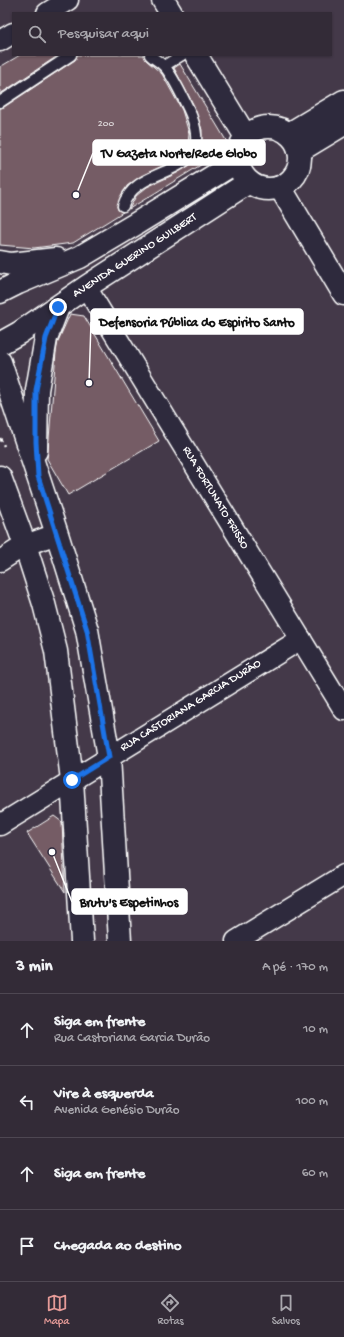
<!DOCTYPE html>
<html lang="pt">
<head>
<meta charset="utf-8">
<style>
	:root { --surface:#332b37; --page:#3b333f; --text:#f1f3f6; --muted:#a9a7ad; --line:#4e4752; --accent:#e69b98 }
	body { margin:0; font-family:"Gochi Hand",sans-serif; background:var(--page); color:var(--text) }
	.stop { position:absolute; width:12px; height:12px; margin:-9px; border:3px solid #1a73e8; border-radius:50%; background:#fff }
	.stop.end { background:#1a73e8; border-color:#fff; box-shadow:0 1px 4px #0008 }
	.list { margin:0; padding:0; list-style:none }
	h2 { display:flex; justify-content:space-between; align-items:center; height:52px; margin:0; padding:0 16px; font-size:17px }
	h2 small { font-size:13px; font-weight:400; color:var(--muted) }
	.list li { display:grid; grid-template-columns:26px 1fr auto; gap:12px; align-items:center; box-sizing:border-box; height:72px; padding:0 16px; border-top:1px solid var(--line) }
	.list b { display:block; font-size:15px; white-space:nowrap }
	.list p { margin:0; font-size:13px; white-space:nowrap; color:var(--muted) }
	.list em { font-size:13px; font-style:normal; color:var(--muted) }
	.icon { flex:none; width:22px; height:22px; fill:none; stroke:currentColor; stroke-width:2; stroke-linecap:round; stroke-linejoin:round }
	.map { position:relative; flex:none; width:344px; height:941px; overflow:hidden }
	.search { position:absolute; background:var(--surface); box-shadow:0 1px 3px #0004; left:12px; right:12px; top:12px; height:44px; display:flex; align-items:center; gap:10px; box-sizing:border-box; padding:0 14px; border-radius:0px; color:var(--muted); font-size:15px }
	.sheet { height:340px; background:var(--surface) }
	nav { display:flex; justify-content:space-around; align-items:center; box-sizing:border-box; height:56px; border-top:1px solid var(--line); background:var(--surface); font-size:11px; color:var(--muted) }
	nav a { display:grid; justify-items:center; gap:2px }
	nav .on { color:var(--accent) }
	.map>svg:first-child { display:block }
	.building { fill:#745c65; stroke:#fff }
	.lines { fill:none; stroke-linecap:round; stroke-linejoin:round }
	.lane-casing { stroke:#fff; stroke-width:13 }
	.street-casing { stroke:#fff; stroke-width:23 }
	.secondary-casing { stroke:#fff; stroke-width:25 }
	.path { stroke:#fff; stroke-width:2.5; stroke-dasharray:4 3; stroke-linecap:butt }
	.lane { stroke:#2f2a3d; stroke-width:10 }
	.street { stroke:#2f2a3d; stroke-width:20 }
	.secondary { stroke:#2f2a3d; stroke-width:22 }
	.route { stroke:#1a73e8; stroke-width:5 }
	.labels { text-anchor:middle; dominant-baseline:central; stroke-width:4; stroke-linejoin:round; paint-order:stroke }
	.number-label { font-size:10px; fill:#dcd6d8 }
	.street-label { font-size:12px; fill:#fff; stroke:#2f2a3d }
	.leader { fill:none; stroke:#fff; stroke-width:1.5 }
	.callout-dot { fill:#fff; stroke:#2f2a3d; stroke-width:1.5 }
	.callout { fill:#fff; stroke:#fff; stroke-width:1.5 }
	.callout-label { font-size:13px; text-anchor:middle; font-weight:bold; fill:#111 }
</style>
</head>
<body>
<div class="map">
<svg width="344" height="941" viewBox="0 0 344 941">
	<rect width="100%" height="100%" fill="#443949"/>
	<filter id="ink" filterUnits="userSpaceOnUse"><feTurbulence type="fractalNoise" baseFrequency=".025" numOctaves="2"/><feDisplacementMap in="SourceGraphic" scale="8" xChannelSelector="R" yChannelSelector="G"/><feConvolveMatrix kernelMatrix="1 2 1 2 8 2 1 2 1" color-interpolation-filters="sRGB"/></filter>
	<g filter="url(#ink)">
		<!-- building -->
		<g class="building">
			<path d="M20 55H59L0 94V67Z"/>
			<path d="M77 55H144L146 60 162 74 182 110 189 133 188 146 182 155 171 162 141 176 127 186 117 206 118 210 123 212 73 243 34 248 0 245V108L4 107 75 60Z"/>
			<path d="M180 64 230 147 129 209 136 196 147 187 177 173 190 165 201 149 202 130 194 106 174 68Z"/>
			<path d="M70 314 84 316 159 441 68 495 47 459 48 451 56 352 58 341Z"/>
			<path d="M54 816 62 822 65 892 27 833Z"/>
		</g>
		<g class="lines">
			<defs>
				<g id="lane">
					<path d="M164 66 182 55"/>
					<path d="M0 102 71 55"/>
					<path d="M123 206C137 159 223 183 188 108 182 96 173 76 164 66 160 62 154 59 150 55"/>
				</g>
				<g id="street">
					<path d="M47 13 68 0"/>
					<path d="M0 41 13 33"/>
					<path d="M86 287 344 710"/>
					<path d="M0 561 25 545 57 534"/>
					<path d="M0 825 301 639"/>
					<path d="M236 941 344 875"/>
				</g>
				<g id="secondary">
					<path d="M163 0 171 13"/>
					<path d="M196 55 246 137"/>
					<circle cx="269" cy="158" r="31"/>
					<path d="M289 134 344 101"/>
					<path d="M299 151 344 124"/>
					<path d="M280 187 344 294"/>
					<path d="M0 262 11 264 56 259"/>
					<path d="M0 292 18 283 80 257 134 225 238 161"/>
					<path d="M1 343 19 333 86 287 249 182"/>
					<path d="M0 362 57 534 87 630 109 757 120 941"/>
					<path d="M36 451 37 390 46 338 58 307"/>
					<path d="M0 477 25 545 44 604 56 651 72 780 82 941"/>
				</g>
			</defs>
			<!-- lane casing -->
			<use href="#lane" class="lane-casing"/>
			<!-- street casing -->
			<use href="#street" class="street-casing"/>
			<!-- secondary casing -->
			<use href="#secondary" class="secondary-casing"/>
			<!-- path -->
			<path class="path" d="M0 438 4 446"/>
			<!-- lane -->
			<use href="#lane" class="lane"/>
			<!-- street -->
			<use href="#street" class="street"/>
			<!-- secondary -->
			<use href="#secondary" class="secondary"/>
		</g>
	</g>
	<g class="lines" filter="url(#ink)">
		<!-- route -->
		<path class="route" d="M58 307 46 338 36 390V442L38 476 87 630 109 757 72 780"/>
	</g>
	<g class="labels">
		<!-- number labels -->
		<g class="number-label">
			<text x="106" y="124">200</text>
		</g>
		<!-- street labels -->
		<g class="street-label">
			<text transform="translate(135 256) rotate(-33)">AVENIDA GUERINO GUILBERT</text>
			<text transform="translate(215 498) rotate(59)">RUA FORTUNATO FRISSO</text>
			<text transform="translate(191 706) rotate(-32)">RUA CASTORIANA GARCIA DURÃO</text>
		</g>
	</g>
	<!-- callouts -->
	<path class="leader" d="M76 195L93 153M89 383L91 322M52 852L72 902"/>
	<g class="callout-dot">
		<circle cx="76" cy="195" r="4"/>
		<circle cx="89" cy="383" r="4"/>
		<circle cx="52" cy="852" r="4"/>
	</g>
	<g class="callout">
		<rect x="93" y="140" width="172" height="25" rx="4"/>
		<rect x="91" y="309" width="212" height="25" rx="4"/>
		<rect x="72" y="889" width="115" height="25" rx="4"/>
	</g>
	<g class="callout-label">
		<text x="179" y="157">TV Gazeta Norte/Rede Globo</text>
		<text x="197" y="326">Defensoria Pública do Espirito Santo</text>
		<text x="129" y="906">Brutu's Espetinhos</text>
	</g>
</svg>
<div class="stop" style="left:72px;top:780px"></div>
<div class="stop end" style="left:58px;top:307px"></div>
<div class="search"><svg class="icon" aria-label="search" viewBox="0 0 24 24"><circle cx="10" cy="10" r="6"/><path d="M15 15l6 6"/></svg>Pesquisar aqui</div>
</div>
<section class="sheet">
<h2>3 min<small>A pé · 170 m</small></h2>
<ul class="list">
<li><svg class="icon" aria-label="ahead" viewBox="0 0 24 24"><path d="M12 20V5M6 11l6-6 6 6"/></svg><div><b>Siga em frente</b><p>Rua Castoriana Garcia Durão</p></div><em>10 m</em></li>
<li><svg class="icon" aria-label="left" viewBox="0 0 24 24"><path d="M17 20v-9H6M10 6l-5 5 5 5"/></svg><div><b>Vire à esquerda</b><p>Avenida Genésio Durão</p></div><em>100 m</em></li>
<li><svg class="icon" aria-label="ahead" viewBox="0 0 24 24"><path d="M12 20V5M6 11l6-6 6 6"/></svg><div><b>Siga em frente</b></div><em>60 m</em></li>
<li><svg class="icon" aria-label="arrive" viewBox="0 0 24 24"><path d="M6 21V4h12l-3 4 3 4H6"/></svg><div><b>Chegada ao destino</b></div></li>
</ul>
</section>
<nav>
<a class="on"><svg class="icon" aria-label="map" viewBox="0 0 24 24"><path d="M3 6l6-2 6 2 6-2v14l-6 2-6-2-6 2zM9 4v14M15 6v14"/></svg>Mapa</a>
<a><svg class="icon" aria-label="directions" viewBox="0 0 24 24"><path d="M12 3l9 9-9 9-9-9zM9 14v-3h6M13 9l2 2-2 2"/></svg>Rotas</a>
<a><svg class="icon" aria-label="saved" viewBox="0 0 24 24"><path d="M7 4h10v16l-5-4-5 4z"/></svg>Salvos</a>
</nav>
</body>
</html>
